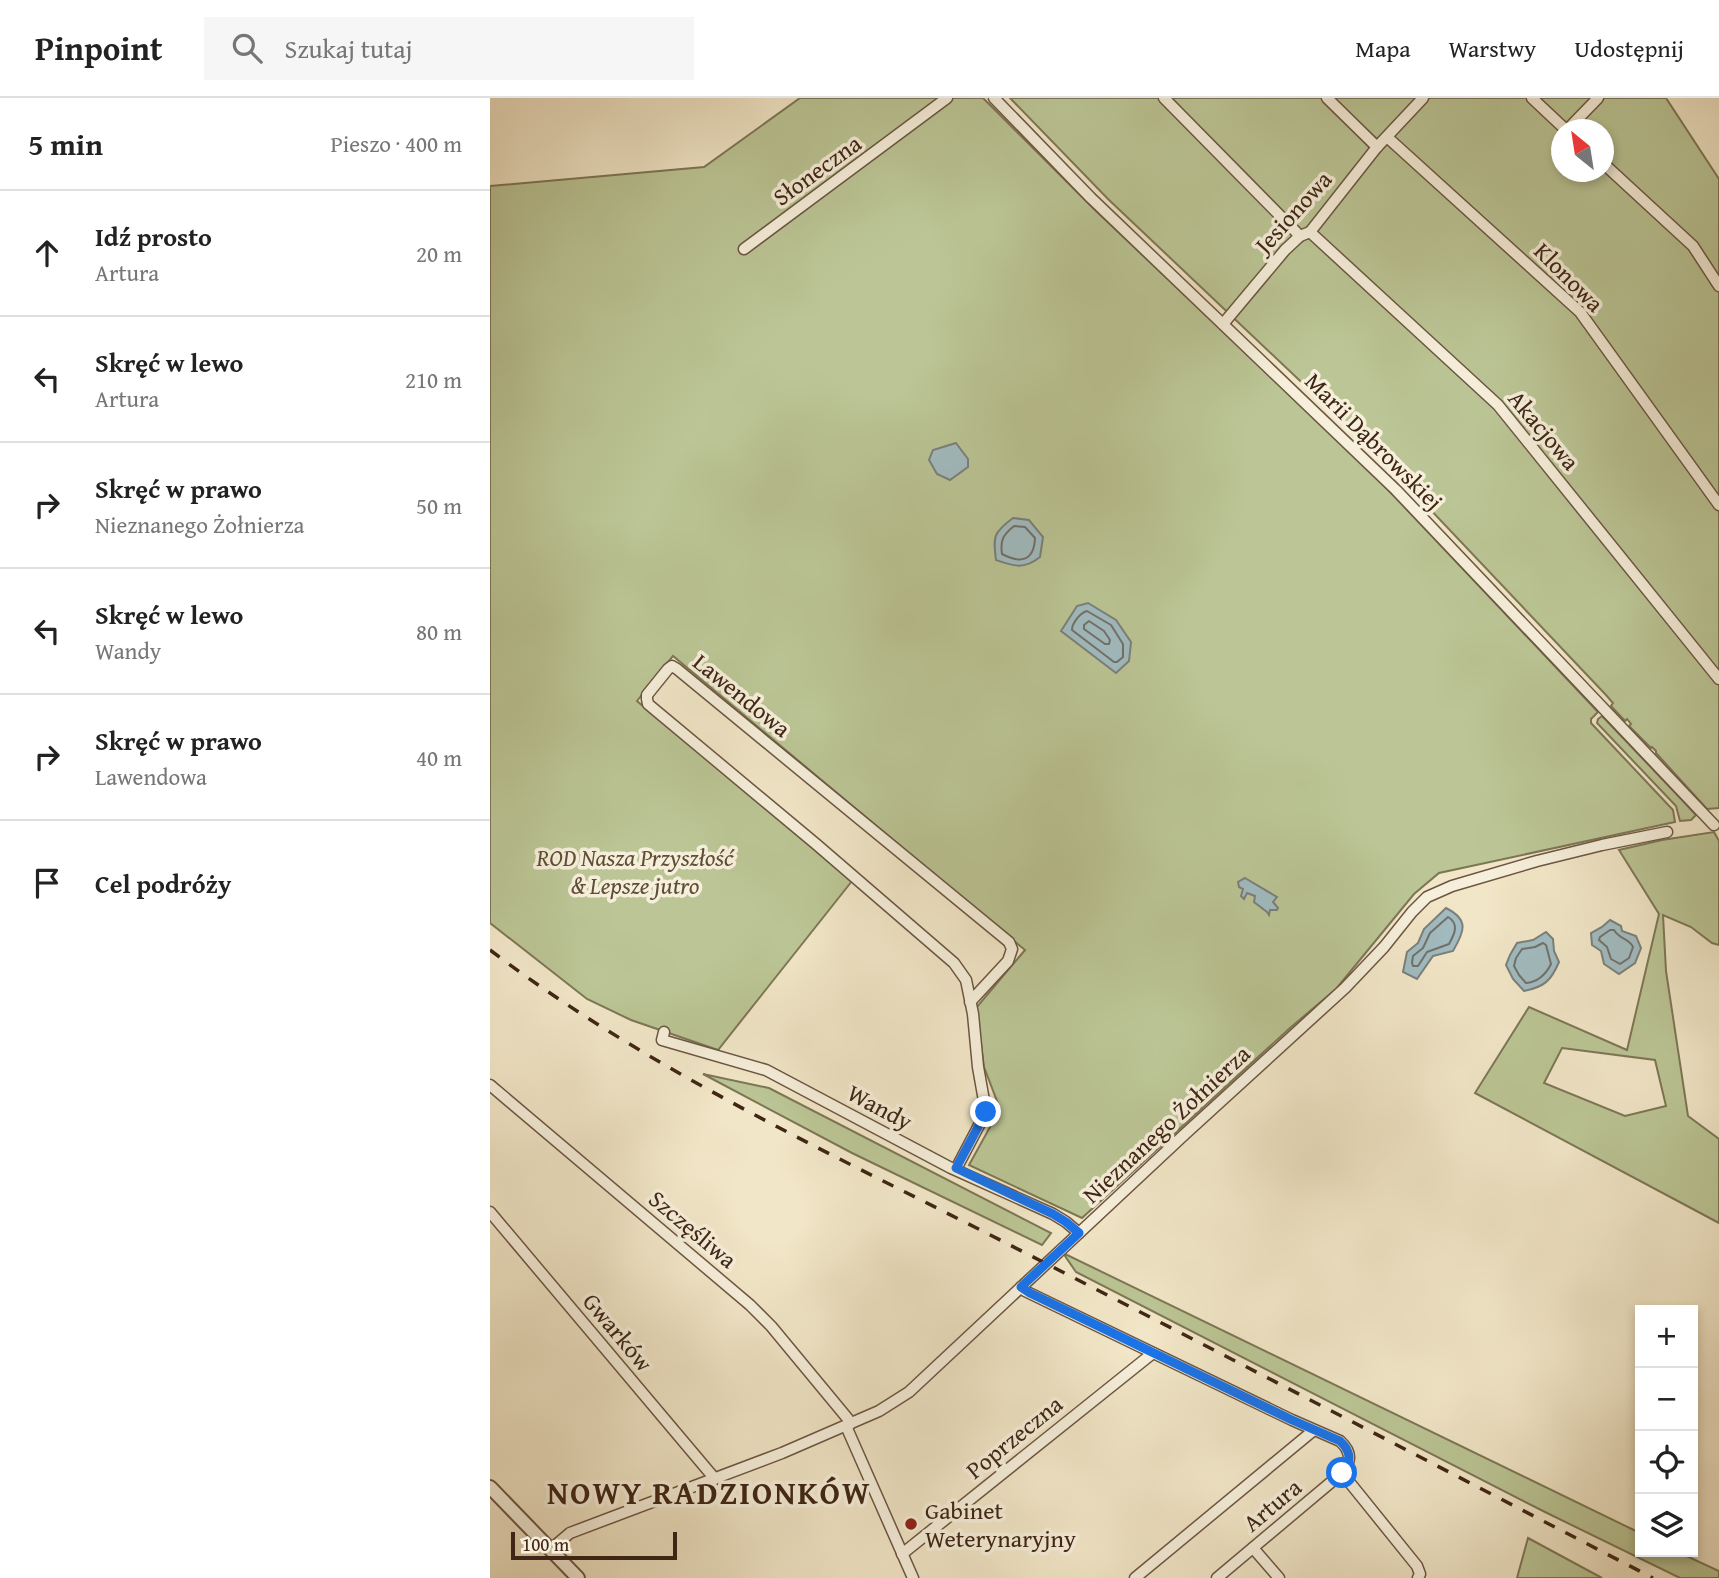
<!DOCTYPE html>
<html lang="pl">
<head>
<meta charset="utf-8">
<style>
	:root { --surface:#fff; --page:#f6f6f6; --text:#222; --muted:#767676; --line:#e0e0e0 }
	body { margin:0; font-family:"Gentium Book Plus",serif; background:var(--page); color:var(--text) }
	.controls { position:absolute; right:21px; bottom:21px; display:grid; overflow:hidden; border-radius:0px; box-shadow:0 4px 10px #0003 }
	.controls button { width:63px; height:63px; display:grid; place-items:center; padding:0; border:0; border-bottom:2px solid var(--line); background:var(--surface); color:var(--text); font:35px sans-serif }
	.compass { position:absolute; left:1061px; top:21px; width:63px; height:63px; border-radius:50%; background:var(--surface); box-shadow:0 4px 10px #0003; rotate:330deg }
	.scale { position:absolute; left:21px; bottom:18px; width:166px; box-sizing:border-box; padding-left:7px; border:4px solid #3f2615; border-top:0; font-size:19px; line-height:24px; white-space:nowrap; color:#3f2615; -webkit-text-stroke:5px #f6efdb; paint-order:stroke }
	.stop { position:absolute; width:21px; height:21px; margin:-16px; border:5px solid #1a73e8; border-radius:50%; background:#fff }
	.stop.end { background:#1a73e8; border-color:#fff; box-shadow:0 2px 7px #0008 }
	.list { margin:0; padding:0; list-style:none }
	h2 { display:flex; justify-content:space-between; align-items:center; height:91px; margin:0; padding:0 28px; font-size:30px }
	h2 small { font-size:23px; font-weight:400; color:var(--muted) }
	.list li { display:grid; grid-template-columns:46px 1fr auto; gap:21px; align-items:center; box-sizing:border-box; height:126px; padding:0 28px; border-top:2px solid var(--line) }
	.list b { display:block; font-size:26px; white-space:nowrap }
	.list p { margin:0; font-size:23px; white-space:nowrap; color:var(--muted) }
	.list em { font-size:23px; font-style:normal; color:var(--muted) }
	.icon { flex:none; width:38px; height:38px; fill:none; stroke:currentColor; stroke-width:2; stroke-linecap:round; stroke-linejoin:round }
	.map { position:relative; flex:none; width:1229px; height:1480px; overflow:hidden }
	header { display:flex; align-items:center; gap:42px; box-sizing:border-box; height:98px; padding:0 35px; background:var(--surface); border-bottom:2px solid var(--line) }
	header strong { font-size:33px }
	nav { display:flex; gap:38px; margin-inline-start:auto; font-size:24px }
	.search { width:490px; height:63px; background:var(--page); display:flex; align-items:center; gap:18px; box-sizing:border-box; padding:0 24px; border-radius:0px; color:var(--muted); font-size:26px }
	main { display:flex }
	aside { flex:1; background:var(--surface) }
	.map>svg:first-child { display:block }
	.green { fill:#bbc595; stroke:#7d7655; stroke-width:2; fill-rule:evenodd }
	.water { fill:#a1bcc1; stroke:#7a807c; stroke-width:2 }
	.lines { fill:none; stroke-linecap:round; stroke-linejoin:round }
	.shore { stroke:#70716b; stroke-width:2 }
	.minor-casing { stroke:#6c5642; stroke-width:13 }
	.tertiary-casing { stroke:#6c5642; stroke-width:16 }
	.minor { stroke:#f6efdb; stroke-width:10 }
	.tertiary { stroke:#f6efdb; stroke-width:12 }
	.rail { stroke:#3f2615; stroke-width:3.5; stroke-dasharray:12 12; stroke-linecap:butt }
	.route { stroke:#1a73e8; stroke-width:9 }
	.poi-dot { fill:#8f2418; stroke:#f6efdb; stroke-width:2.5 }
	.labels { text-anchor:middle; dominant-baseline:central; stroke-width:7; stroke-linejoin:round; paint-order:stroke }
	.street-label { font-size:24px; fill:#3f2615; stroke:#f6efdb }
	.park-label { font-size:24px; font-style:italic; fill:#5e4e35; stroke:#f6efdb }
	.poi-label { font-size:24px; fill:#3f2615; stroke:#f6efdb; text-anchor:start }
	.district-label { font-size:32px; font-weight:bold; letter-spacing:2px; fill:#3f2615; stroke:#f6efdb }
</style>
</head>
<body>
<header>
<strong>Pinpoint</strong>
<div class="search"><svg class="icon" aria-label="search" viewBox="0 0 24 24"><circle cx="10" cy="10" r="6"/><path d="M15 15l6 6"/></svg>Szukaj tutaj</div>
<nav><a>Mapa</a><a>Warstwy</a><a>Udostępnij</a></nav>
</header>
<main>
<aside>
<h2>5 min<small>Pieszo · 400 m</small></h2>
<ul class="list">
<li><svg class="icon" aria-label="ahead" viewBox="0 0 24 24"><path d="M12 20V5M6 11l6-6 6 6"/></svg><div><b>Idź prosto</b><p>Artura</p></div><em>20 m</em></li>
<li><svg class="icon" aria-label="left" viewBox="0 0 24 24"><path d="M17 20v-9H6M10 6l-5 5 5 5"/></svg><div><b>Skręć w lewo</b><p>Artura</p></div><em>210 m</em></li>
<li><svg class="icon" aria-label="right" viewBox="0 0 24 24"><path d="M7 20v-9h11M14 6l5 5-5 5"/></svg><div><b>Skręć w prawo</b><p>Nieznanego Żołnierza</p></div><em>50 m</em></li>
<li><svg class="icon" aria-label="left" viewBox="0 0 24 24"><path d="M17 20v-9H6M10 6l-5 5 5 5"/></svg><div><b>Skręć w lewo</b><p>Wandy</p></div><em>80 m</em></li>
<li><svg class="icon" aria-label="right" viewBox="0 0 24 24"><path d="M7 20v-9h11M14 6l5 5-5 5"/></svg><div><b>Skręć w prawo</b><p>Lawendowa</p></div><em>40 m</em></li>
<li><svg class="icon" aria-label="arrive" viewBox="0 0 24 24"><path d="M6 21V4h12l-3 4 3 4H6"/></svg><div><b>Cel podróży</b></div></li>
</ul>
</aside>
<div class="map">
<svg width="1229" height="1480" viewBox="0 0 1229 1480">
	<rect width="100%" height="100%" fill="#f1e6c7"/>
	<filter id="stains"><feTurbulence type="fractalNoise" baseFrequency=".00286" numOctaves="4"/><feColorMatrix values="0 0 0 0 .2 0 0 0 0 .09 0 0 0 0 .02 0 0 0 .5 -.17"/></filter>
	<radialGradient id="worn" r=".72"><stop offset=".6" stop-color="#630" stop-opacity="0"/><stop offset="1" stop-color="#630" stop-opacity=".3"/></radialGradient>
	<!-- green -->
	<g class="green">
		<path d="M310 0H493L604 111 886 379 1108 614 1101 621V625L1183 712 1185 724 949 775 924 796 846 891 800 930 592 1120 479 1067 510 1011 494 969 486 910 535 852 183 558 147 603 362 783 228 952 141 922 97 901 0 825V88L214 69Z"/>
		<path d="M520 0H1176L1229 81V710L1217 711 1166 655V653L1162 649 1161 650 1139 628 1141 626 1137 621 1135 623 1121 608 1123 605 1116 597 919 389 863 333 618 101ZM1072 32H1114V74H1072Z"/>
		<path d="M1112 618 1193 703 1206 717 1201 722 1190 723 1186 708 1107 625 1108 621Z"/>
		<path d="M1224 734 1229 743V847L1222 845 1201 829 1173 817 1176 873 1198 1018 1229 1041V1125L985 995 1039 909 1137 952 1169 816 1129 752 1172 742ZM1072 950 1165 962 1176 1008 1135 1018 1054 985Z"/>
		<path d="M213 976 279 990 561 1135 552 1147 362 1055Z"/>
		<path d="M573 1155 1150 1435V1454H1188L1229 1473V1480H1190L1055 1414 586 1174Z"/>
		<path d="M1038 1440 1112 1480H1027Z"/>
	</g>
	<!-- water -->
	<g class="water">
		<path d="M466 345 478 361V369L460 382 447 376 439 362 443 352Z"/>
		<path d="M523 420 539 422 553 439 550 459C534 472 523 468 506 462 503 438 503 435 523 420Z"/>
		<path d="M598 505 626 522 641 544 639 563 626 575 571 533 587 508Z"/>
		<path d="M755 780 787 799 783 804 788 810 787 812H780L779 817 777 814 764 804 765 798 757 795 754 801 751 798 753 791 749 789 748 784Z"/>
		<path d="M956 810C980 822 974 834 963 853L943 858 927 881 913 874 917 854 928 845 934 831Z"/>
		<path d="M1120 822 1131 828 1132 833 1146 838 1151 850 1145 865 1129 876 1114 866 1111 853 1102 847 1101 835 1112 829Z"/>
		<path d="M1056 834 1063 841 1064 853 1069 864C1061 883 1054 889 1034 893L1023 881 1016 867 1020 857 1027 845 1043 842Z"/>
	</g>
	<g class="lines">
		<!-- shore -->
		<g class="shore">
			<path d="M524 428 535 429 545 440C544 463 531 466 512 456 510 442 513 437 524 428Z"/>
			<path d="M597 513 621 527 633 546V559L627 564H624L582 532C582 525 590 515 597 513Z"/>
			<path d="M599 523 614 533 620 542 619 546H615L594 531V527Z"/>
			<path d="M958 819C970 826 964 837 959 846L937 854 928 868H923L922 865 923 858 933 850 940 835Z"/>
			<path d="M1120 832H1124C1130 842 1139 840 1143 849L1139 860 1130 866 1121 861 1117 849 1109 842 1110 839Z"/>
			<path d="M1053 845 1056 847 1061 866C1056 876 1048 884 1036 885L1029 877 1024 868 1026 860 1032 851 1045 849Z"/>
		</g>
		<defs>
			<g id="minor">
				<path d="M504 0 601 100 906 392 1224 727"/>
				<path d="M674 0 810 138"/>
				<path d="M837 0 887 49"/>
				<path d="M1042 0 1076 32"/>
				<path d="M1077 32 1108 0"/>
				<path d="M897 39 1090 214 1229 407"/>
				<path d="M1114 66 1203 148 1229 188"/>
				<path d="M820 134 1008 307 1229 581"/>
				<path d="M254 151 457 0"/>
				<path d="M733 226 795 152 810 138 820 134 887 49 933 0"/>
				<path d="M174 934 172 942 276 972 461 1070 563 1116 576 1124 589 1135"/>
				<path d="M0 987 260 1207 281 1228 358 1321 360 1326"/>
				<path d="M466 1071 496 1014 488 969 483 916 476 882 464 865 326 746 158 606 157 601V597L178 571 182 568 187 571 519 844 522 851 518 863 480 904"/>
				<path d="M0 1114 225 1381"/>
				<path d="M531 1189 535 1193 802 1322 850 1343C861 1353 862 1363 852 1375L727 1480"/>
				<path d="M356 1328 423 1480"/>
				<path d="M852 1375 927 1468 930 1476 928 1480"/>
				<path d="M763 1450 789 1480"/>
				<path d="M61 1451 80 1435 292 1355 389 1313 419 1294 695 1036 855 890 894 849 922 814 937 799 962 788 1047 763 1112 747 1177 734"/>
				<path d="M412 1456 663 1255"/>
				<path d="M645 1480 824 1332"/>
			</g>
			<path id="tertiary" d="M0 1389 88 1480"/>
		</defs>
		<!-- minor casing -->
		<use href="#minor" class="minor-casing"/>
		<!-- tertiary casing -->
		<use href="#tertiary" class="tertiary-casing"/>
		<!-- minor -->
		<use href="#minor" class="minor"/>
		<!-- tertiary -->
		<use href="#tertiary" class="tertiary"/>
		<!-- rail -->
		<path class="rail" d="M0 852C157 971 338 1054 514 1144 731 1255 947 1368 1163 1480"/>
	</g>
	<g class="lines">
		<!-- route -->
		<path class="route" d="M496 1014 466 1070 563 1116 576 1124 589 1135 531 1189 540 1195 802 1322 850 1343C861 1353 862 1363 852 1375"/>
	</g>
	<!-- markers -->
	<circle class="poi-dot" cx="421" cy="1426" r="7"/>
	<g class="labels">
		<!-- street labels -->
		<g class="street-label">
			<text transform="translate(327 72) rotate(-36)">Słoneczna</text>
			<text transform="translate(803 114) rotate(-48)">Jesionowa</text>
			<text transform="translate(1079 179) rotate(45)">Klonowa</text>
			<text transform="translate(1054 332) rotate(50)">Akacjowa</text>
			<text transform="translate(884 343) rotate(45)">Marii Dąbrowskiej</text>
			<text transform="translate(252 597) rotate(39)">Lawendowa</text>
			<text transform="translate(390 1009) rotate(28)">Wandy</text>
			<text transform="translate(676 1026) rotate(-43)">Nieznanego Żołnierza</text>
			<text transform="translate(203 1131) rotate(40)">Szczęśliwa</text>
			<text transform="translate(128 1234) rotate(50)">Gwarków</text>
			<text transform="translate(524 1339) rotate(-39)">Poprzeczna</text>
			<text transform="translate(782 1407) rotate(-40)">Artura</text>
		</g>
		<!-- park labels -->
		<g class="park-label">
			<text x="145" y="759">ROD Nasza Przyszłość<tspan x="145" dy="28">&amp; Lepsze jutro</tspan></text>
		</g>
		<!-- poi labels -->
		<g class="poi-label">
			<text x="435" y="1412">Gabinet<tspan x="435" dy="28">Weterynaryjny</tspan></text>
		</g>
		<!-- district labels -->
		<g class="district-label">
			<text x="219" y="1394">NOWY RADZIONKÓW</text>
		</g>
	</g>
	<rect width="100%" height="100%" filter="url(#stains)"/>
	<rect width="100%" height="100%" fill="url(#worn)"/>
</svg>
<div class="controls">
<button>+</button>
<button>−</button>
<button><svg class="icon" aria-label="locate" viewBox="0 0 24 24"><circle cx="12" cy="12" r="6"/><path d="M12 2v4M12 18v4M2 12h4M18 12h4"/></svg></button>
<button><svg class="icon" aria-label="layers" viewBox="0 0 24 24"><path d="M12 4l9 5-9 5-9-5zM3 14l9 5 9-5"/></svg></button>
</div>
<svg class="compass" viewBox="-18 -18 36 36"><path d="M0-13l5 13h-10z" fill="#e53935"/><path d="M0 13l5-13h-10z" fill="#767676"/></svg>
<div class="scale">100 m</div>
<div class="stop" style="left:852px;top:1375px"></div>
<div class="stop end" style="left:496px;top:1014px"></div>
</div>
</main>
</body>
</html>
